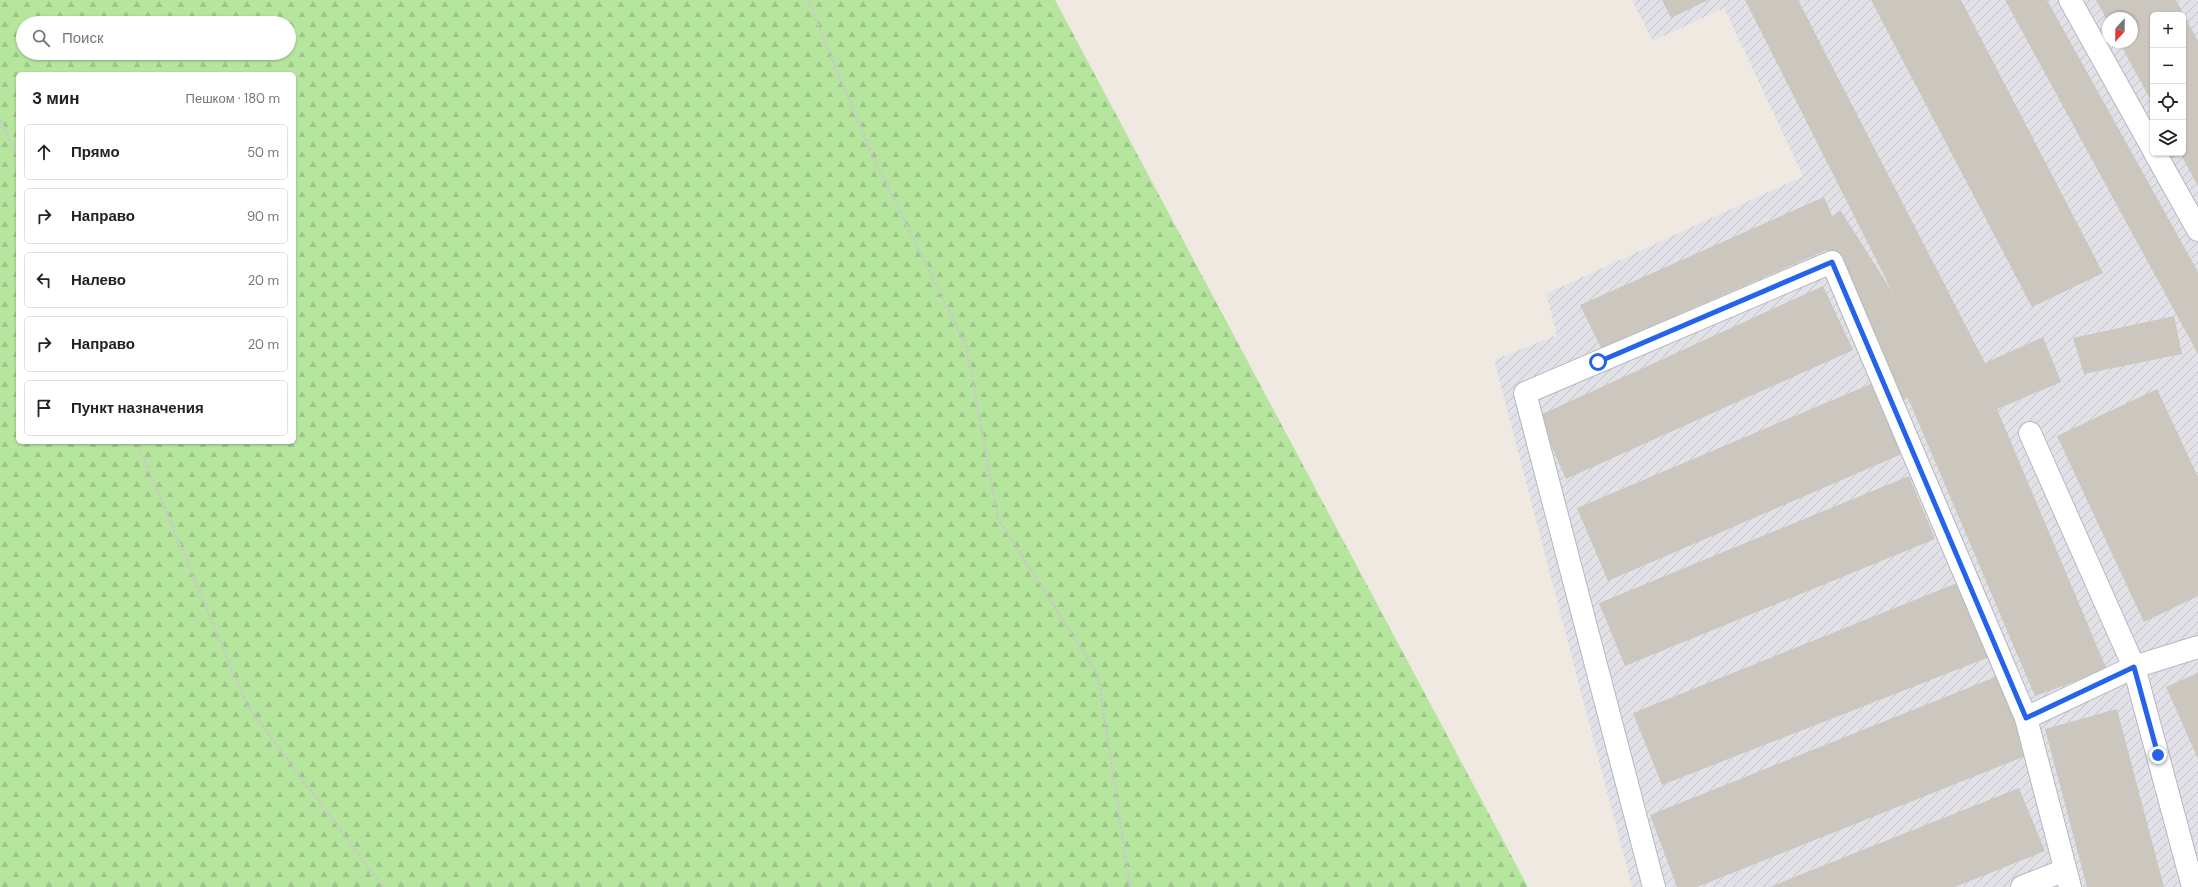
<!DOCTYPE html>
<html lang="ru">
<head>
<meta charset="utf-8">
<style>
	:root { --surface:#fff; --page:#f6f6f6; --text:#222; --muted:#767676; --line:#e0e0e0 }
	body { margin:0; font-family:"DM Sans",sans-serif; background:var(--page); color:var(--text) }
	.controls { position:absolute; right:12px; top:12px; display:grid; overflow:hidden; border-radius:6px; box-shadow:0 1px 3px #0004 }
	.controls button { width:36px; height:36px; display:grid; place-items:center; padding:0; border:0; border-bottom:1px solid var(--line); background:var(--surface); color:var(--text); font:20px sans-serif }
	.compass { position:absolute; left:2102px; top:12px; width:36px; height:36px; border-radius:50%; background:var(--surface); box-shadow:0 1px 3px #0004; rotate:202deg }
	.stop { position:absolute; width:12px; height:12px; margin:-9px; border:3px solid #2563eb; border-radius:50%; background:#fff }
	.stop.end { background:#2563eb; border-color:#fff; box-shadow:0 1px 4px #0008 }
	.list { margin:0; padding:0; list-style:none }
	h2 { display:flex; justify-content:space-between; align-items:center; height:52px; margin:0; padding:0 16px; font-size:17px }
	h2 small { font-size:13px; font-weight:400; color:var(--muted) }
	.list li { display:grid; grid-template-columns:26px 1fr auto; gap:12px; align-items:center; box-sizing:border-box; height:56px; margin:0 8px 8px; padding:0 8px; border:1px solid var(--line); border-radius:6px }
	.list b { display:block; font-size:15px; white-space:nowrap }
	.list em { font-size:13px; font-style:normal; color:var(--muted) }
	.icon { flex:none; width:22px; height:22px; fill:none; stroke:currentColor; stroke-width:2; stroke-linecap:round; stroke-linejoin:round }
	.map { position:relative; flex:none; width:2198px; height:887px; overflow:hidden }
	.search { position:absolute; background:var(--surface); box-shadow:0 1px 3px #0004; left:16px; top:16px; width:280px; height:44px; display:flex; align-items:center; gap:10px; box-sizing:border-box; padding:0 14px; border-radius:22px; color:var(--muted); font-size:15px }
	.panel { position:absolute; background:var(--surface); box-shadow:0 1px 3px #0004; left:16px; top:72px; width:280px; height:372px; border-radius:6px }
	.map>svg:first-child { display:block }
	.industrial { fill:url(#industrial-furrows); fill-rule:evenodd }
	.forest { fill:url(#forest-firs); fill-rule:evenodd }
	.building { fill:#cbc7bf }
	.lines { fill:none; stroke-linecap:round; stroke-linejoin:round }
	.minor-casing { stroke:#b4b7c1; stroke-width:24 }
	.path { stroke:#c9c9c9; stroke-width:2.5; stroke-dasharray:3 2; stroke-linecap:butt }
	.minor { stroke:#fff; stroke-width:22 }
	.route { stroke:#2563eb; stroke-width:5 }
</style>
</head>
<body>
<div class="map">
<svg width="2198" height="887" viewBox="0 0 2198 887">
	<defs>
		<pattern id="industrial-furrows" width="10" height="10" patternUnits="userSpaceOnUse"><rect width="10" height="10" fill="#e3e1e8"/><path d="M-1 1l2-2M0 10L10 0M9 11l2-2" fill="none" stroke="#c3c1c7"/></pattern>
		<pattern id="forest-firs" width="22" height="20" patternUnits="userSpaceOnUse"><rect width="22" height="20" fill="#b6e59e"/><path d="M5 1l3.5 6h-7zM16 11l3.5 6h-7z" fill="#9dc588"/></pattern>
	</defs>
	<rect width="100%" height="100%" fill="#efe9e1"/>
	<!-- industrial -->
	<path class="industrial" d="M1632 0H2198V887H1632L1494 360 1557 335 1546 294 1803 176 1724 8 1653 41ZM2153 15H2183V153H2153ZM2108 18H2132V42H2108Z"/>
	<!-- forest -->
	<path class="forest" d="M0 0H1055L1528 887H0ZM23 23H289V53H23ZM18 74H294V442H18Z"/>
	<!-- building -->
	<g class="building">
		<path d="M1662 0H1708L1671 18Z"/>
		<path d="M1745 0H1798L1985 363 2043 337 2061 382 1997 409 2107 670 2035 696 1908 398 1901 402 1827 250 1601 348 1580 305 1824 197 1832 216 1841 211 1893 293Z"/>
		<path d="M1871 0H1961L2103 273 2032 307Z"/>
		<path d="M2005 0H2047L2198 272V354Z"/>
		<path d="M2096 0H2176L2198 41V186L2180 153H2183V15H2153V104L2119 42H2132V18H2108V22Z"/>
		<path d="M1823 286 1853 350 1566 479 1538 416Z"/>
		<path d="M2174 316 2182 354 2084 374 2073 338Z"/>
		<path d="M1873 383 1902 454 1608 581 1577 508Z"/>
		<path d="M2157 389 2198 477V596L2144 622 2057 436Z"/>
		<path d="M1909 476 1935 539 1625 666 1599 603Z"/>
		<path d="M1962 581 1992 656 1662 785 1633 713Z"/>
		<path d="M2198 673V759L2166 687Z"/>
		<path d="M2003 674 2033 753 1697 887H1677L1650 815Z"/>
		<path d="M2117 709 2164 887H2087L2045 729Z"/>
		<path d="M2019 788 2045 851 1955 887H1769Z"/>
	</g>
	<g class="lines">
		<defs>
			<g id="minor">
				<path d="M2070 0 2153 149"/>
				<path d="M2155 153 2198 230"/>
				<path d="M2030 433 2134 667 2193 887"/>
				<path d="M2026 718 2134 667 2198 647"/>
				<path d="M1654 887 1525 393 1832 262 2026 718 2070 887"/>
				<path d="M2022 887 2065 870"/>
			</g>
		</defs>
		<!-- minor casing -->
		<use href="#minor" class="minor-casing"/>
		<!-- path -->
		<g class="path">
			<path d="M808 0 871 153 966 345 998 519 1098 674 1130 887"/>
			<path d="M0 120 18 157"/>
			<path d="M137 442 247 705 383 887"/>
		</g>
		<!-- minor -->
		<use href="#minor" class="minor"/>
	</g>
	<g class="lines">
		<!-- route -->
		<path class="route" d="M1598 362 1832 262 2026 718 2134 667 2158 755"/>
	</g>
</svg>
<div class="controls">
<button>+</button>
<button>−</button>
<button><svg class="icon" aria-label="locate" viewBox="0 0 24 24"><circle cx="12" cy="12" r="6"/><path d="M12 2v4M12 18v4M2 12h4M18 12h4"/></svg></button>
<button><svg class="icon" aria-label="layers" viewBox="0 0 24 24"><path d="M12 4l9 5-9 5-9-5zM3 14l9 5 9-5"/></svg></button>
</div>
<svg class="compass" viewBox="-18 -18 36 36"><path d="M0-13l5 13h-10z" fill="#e53935"/><path d="M0 13l5-13h-10z" fill="#767676"/></svg>
<div class="stop" style="left:1598px;top:362px"></div>
<div class="stop end" style="left:2158px;top:755px"></div>
<div class="search"><svg class="icon" aria-label="search" viewBox="0 0 24 24"><circle cx="10" cy="10" r="6"/><path d="M15 15l6 6"/></svg>Поиск</div>
<section class="panel">
<h2>3 мин<small>Пешком · 180 m</small></h2>
<ul class="list">
<li><svg class="icon" aria-label="ahead" viewBox="0 0 24 24"><path d="M12 20V5M6 11l6-6 6 6"/></svg><div><b>Прямо</b></div><em>50 m</em></li>
<li><svg class="icon" aria-label="right" viewBox="0 0 24 24"><path d="M7 20v-9h11M14 6l5 5-5 5"/></svg><div><b>Направо</b></div><em>90 m</em></li>
<li><svg class="icon" aria-label="left" viewBox="0 0 24 24"><path d="M17 20v-9H6M10 6l-5 5 5 5"/></svg><div><b>Налево</b></div><em>20 m</em></li>
<li><svg class="icon" aria-label="right" viewBox="0 0 24 24"><path d="M7 20v-9h11M14 6l5 5-5 5"/></svg><div><b>Направо</b></div><em>20 m</em></li>
<li><svg class="icon" aria-label="arrive" viewBox="0 0 24 24"><path d="M6 21V4h12l-3 4 3 4H6"/></svg><div><b>Пункт назначения</b></div></li>
</ul>
</section>
</div>
</body>
</html>
